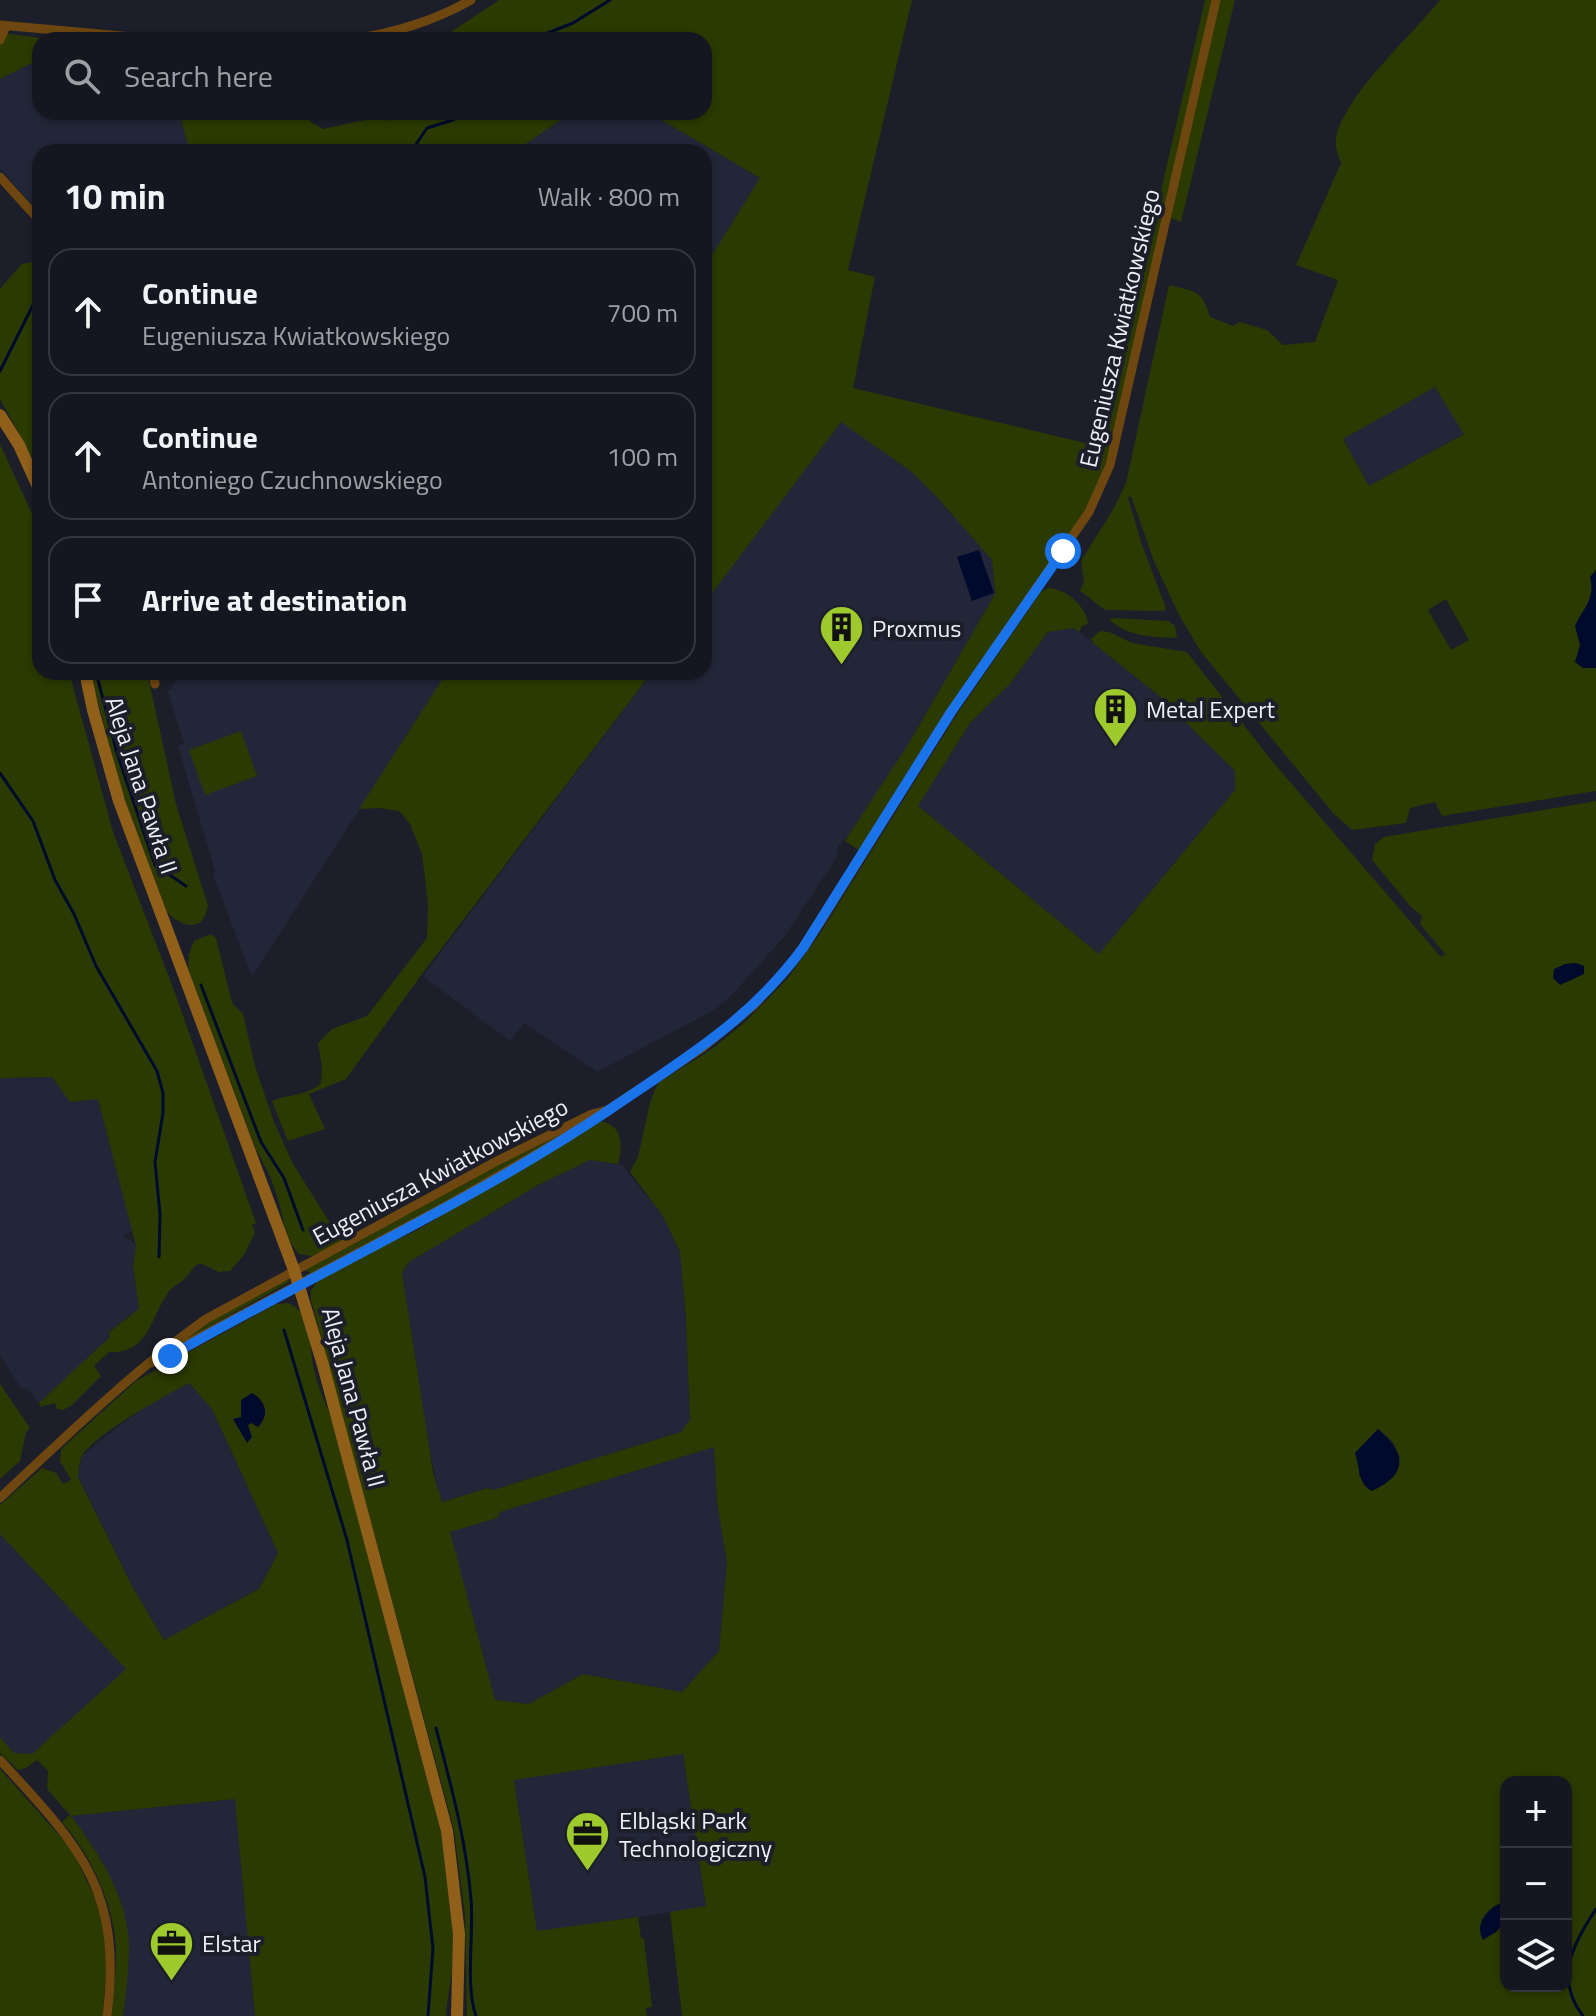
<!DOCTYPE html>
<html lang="en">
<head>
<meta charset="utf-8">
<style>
	:root { --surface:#151620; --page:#1e1f29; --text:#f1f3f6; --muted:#9d9fa5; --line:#34353e }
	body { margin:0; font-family:"Titillium Web",sans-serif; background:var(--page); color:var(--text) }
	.controls { position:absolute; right:24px; bottom:24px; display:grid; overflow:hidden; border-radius:16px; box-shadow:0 2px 6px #0004 }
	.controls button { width:72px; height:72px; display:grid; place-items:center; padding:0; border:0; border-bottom:2px solid var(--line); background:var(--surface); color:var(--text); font:40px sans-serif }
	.stop { position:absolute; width:24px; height:24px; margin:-18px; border:6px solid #1a73e8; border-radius:50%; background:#fff }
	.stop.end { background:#1a73e8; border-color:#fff; box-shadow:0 2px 8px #0008 }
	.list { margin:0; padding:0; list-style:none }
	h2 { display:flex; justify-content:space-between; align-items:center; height:104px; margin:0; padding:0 32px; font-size:34px }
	h2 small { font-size:26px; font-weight:400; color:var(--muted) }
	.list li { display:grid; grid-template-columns:52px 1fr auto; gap:24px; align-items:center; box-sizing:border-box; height:128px; margin:0 16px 16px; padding:0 16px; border:2px solid var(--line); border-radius:24px }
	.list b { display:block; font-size:30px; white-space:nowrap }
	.list p { margin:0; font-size:26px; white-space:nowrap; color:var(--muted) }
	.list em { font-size:26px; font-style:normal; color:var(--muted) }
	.icon { flex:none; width:44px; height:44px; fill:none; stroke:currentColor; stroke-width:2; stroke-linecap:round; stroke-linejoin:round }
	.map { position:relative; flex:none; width:1596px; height:2016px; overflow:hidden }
	.search { position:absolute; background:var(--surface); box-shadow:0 2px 6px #0004; left:32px; top:32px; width:680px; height:88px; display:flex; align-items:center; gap:20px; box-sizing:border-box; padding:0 28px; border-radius:24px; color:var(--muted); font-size:30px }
	.panel { position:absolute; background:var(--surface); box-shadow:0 2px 6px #0004; left:32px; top:144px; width:680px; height:536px; border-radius:24px }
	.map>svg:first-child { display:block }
	.built { fill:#232638 }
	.green { fill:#2b3a00; fill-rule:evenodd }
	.water { fill:#000a2d }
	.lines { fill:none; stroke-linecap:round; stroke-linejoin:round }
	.stream { stroke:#000a2d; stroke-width:3 }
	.street { stroke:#6d470f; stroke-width:9 }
	.secondary { stroke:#90601b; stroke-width:12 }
	.route { stroke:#1a73e8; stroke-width:10 }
	.labels { text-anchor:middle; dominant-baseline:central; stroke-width:8; stroke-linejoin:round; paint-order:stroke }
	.street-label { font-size:24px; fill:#eeeff8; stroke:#1c1e2a }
	.poi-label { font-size:24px; fill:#eeeff8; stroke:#1c1e2a; text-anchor:start }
</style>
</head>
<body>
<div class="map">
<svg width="1596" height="2016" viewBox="0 0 1596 2016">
	<rect width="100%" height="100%" fill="#1c1e2a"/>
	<!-- built -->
	<g class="built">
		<path d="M40 59V112H179L190 152H40V213L0 169V79Z"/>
		<path d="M572 112H648L760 178 704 268V152H514Z"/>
		<path d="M1435 387 1465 433 1369 486 1343 438Z"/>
		<path d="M841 421 912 472 935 495 992 560 995 594 909 743 851 834 838 846 837 857 784 937 730 997 714 1010 597 1072 524 1023 510 1041 423 976 652 672H704V604Z"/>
		<path d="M1074 628 1158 695 1235 771V790L1099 954 918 806 970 723 1009 685 1048 632Z"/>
		<path d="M174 672H447L252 977 213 875 215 871 178 746 184 744 168 692 178 679Z"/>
		<path d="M52 1077 98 1099 133 1231 122 1236 132 1241 136 1246 133 1267 139 1309 109 1331 111 1337 39 1403 27 1388H21L0 1355V1078Z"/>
		<path d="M590 1160 622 1165 663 1216 680 1252 686 1318 690 1421 681 1432 493 1490 488 1488 441 1502 427 1438 402 1273 409 1262 538 1185Z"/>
		<path d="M189 1383 212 1409 278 1553 259 1589 164 1640 132 1586 78 1476 81 1457 96 1444 150 1403Z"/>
		<path d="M714 1447 717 1502 727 1563 719 1651 682 1692 583 1674 529 1704 495 1700 449 1532 496 1518 500 1512Z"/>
		<path d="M0 1534 127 1669 32 1754 14 1753 0 1737Z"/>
		<path d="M683 1754 706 1907 537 1932 514 1779Z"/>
		<path d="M236 1799 255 2016H123L128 1940 71 1816Z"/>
	</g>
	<!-- green -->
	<g class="green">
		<path d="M499 0H912L848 270 875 277 853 388 1102 447 1131 321 1126 316 1130 299 1137 294 1205 0H1235L1181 222 1166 216 1100 489 951 712 863 853 845 841 909 743 995 594V589L992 560 935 495 912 472 841 422 704 604V268L760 178 648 112H704V40H439Z"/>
		<path d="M1440 0H1596V791L1442 816 1435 802 1410 808 1406 823 1352 830 1333 813 1201 652 1178 613 1154 561 1131 496 1128 498 1142 545 1166 608 1164 611 1105 610 1080 591 1084 582 1081 561 1114 508 1126 483 1169 285C1195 292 1202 289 1210 317L1233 326 1240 322 1267 330 1283 345 1315 342 1338 280 1296 265 1341 163C1337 153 1334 144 1337 133 1350 90 1411 36 1440 0ZM1435 387 1464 434 1369 486 1343 439ZM1446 599 1469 640 1451 650 1428 610Z"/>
		<path d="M3 33 56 40H40V59L0 79V40Z"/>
		<path d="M179 112H308L310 121 323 129 383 116 391 121 395 112H572L514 152H190Z"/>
		<path d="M40 251V472L0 399V289L22 264 32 262Z"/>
		<path d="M0 444 40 531V672H69L113 832 175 993 256 1223 252 1225 255 1233 244 1255 230 1271 219 1272 200 1263C192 1267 193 1270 187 1276 182 1283 173 1285 168 1293 150 1318 149 1354 109 1352L94 1366 101 1376 72 1405 63 1410 57 1409 55 1403 40 1407 39 1403 110 1337 109 1332 139 1309 133 1266 136 1246 98 1099 70 1102 52 1077 0 1078Z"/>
		<path d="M1048 588C1067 589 1086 606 1088 624L1082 626 1079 632 1074 628 1048 632 1009 685 970 723 918 806 1099 954 1235 790V771L1158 695 1093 643 1091 639 1100 631 1109 632 1132 643 1187 652 1272 761 1441 957 1445 954 1420 924 1422 916 1410 906 1372 860 1375 844 1384 837 1596 801V2016H682L670 1912 706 1906 683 1754 514 1780 537 1931 638 1917 641 1938 644 1939 652 2007 646 2008 647 2016H467L465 1916 454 1830 311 1300V1291L318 1280C339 1269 359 1256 380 1247 405 1236 426 1228 447 1210L599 1121C623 1124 623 1145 618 1164L590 1160 538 1185 409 1262 402 1273 433 1472 442 1502 488 1488 493 1490 681 1432 690 1420 686 1318 680 1252 663 1216 630 1172 638 1157 650 1103 658 1083 712 1049 743 1024 788 978 821 932 957 714 1041 592ZM1378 1429 1393 1442 1400 1458 1359 1476 1360 1465 1355 1453ZM714 1447 717 1502 727 1563 719 1651 682 1692 583 1674 529 1704 495 1700 450 1532 497 1518 500 1512ZM1506 1782H1566V1986H1506Z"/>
		<path d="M1116 618 1168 621 1175 626 1177 638C1152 637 1128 637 1109 619Z"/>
		<path d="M90 672H147L176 804 208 906C203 933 183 928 167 912L121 788Z"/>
		<path d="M447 672H652L422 974 346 1079 309 1094 325 1129 288 1141 272 1101C289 1094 307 1096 321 1083L322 1067 318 1043 332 1029 367 1016 427 938 428 905 422 854 410 824 399 811 379 808 359 809Z"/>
		<path d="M241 731 257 776 205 795 189 750Z"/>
		<path d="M211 934 216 938 232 1003 243 1014 255 1066 274 1122 293 1164 342 1242 312 1256 299 1254C284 1238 284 1216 277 1196 272 1179 265 1165 256 1150L188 969 189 954 194 941Z"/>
		<path d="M593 1117 445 1204 311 1273 305 1270 513 1156Z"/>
		<path d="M286 1280 291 1281 159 1355 218 1316Z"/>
		<path d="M287 1303C293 1305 298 1308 302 1314 311 1330 310 1353 314 1370 318 1387 325 1402 331 1418L440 1828C448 1871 455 1915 453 1960 452 1978 447 1997 446 2016H255L235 1799 71 1816C99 1854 128 1897 129 1947 129 1970 126 1993 123 2016H112C113 1993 117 1969 116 1947 113 1902 91 1855 62 1822L70 1815 47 1789 48 1771 37 1760 26 1768 18 1770 0 1753V1737L14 1753 32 1754 126 1669 0 1534V1505L42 1468 56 1473 63 1484 71 1480 60 1461 61 1449 136 1381 276 1304ZM189 1383 212 1409 278 1553 259 1589 164 1640 132 1586 78 1477C79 1471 79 1463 81 1458 91 1436 166 1395 189 1383Z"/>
		<path d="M0 1384 30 1428 26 1432 20 1461 0 1479Z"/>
		<path d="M0 1769 72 1850 96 1900 103 1922 107 1951 103 2016H0Z"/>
	</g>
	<!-- water -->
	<g class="water">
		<path d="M979 550 994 593 972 601 957 557Z"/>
		<path d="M1596 570V668H1583L1575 662 1580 645 1575 626C1583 608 1596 599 1590 577Z"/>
		<path d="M1576 963 1584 966V974L1560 985 1553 978 1554 969 1565 964Z"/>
		<path d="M252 1393C266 1401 270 1415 258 1427L251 1423 248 1425 252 1437 247 1443 233 1419 241 1417V1400Z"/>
		<path d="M1378 1429C1406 1453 1409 1474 1372 1491 1357 1483 1360 1467 1355 1453Z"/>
		<path d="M1503 1902 1506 1904V1921L1496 1932 1483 1940C1474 1924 1487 1908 1503 1902Z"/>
	</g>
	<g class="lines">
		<!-- stream -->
		<g class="stream">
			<path d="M530 40 573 23 610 0"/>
			<path d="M411 152 427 128 453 120 465 112"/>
			<path d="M0 371 40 291"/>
			<path d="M96 672 117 753 155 865 186 886"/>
			<path d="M0 773 33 821 55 880 74 914 96 966 157 1071 163 1093V1113L155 1162 160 1214 159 1257"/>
			<path d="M201 985 261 1142 284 1178 303 1230"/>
			<path d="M284 1330 347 1540 425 1877 433 1948 428 2016"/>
			<path d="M436 1728C451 1785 466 1840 471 1899 474 1933 465 1986 476 2016"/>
			<path d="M1583 2016C1554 1979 1573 1943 1596 1909"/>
		</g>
		<!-- street -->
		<g class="street">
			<path d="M0 25 166 40"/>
			<path d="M0 40 6 26"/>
			<path d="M349 40C393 33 432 22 471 0"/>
			<path d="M0 177 40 221"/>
			<path d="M153 672 155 684"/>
			<path d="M151 1363 448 1205 571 1134 702 1048 754 1005 792 963 819 924 951 712 1089 512 1110 465 1216 0"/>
			<path d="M0 1498C66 1436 132 1372 206 1319L495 1162 592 1114 604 1111"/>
			<path d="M0 1760C80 1847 123 1890 107 2016"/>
		</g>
		<!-- secondary -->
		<g class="secondary">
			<path d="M0 415 19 445 40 491"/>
			<path d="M85 672 93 710 119 801 294 1270 323 1365 447 1831 459 1934 457 2016"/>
		</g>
	</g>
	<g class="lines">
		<!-- route -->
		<path class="route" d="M170 1356C315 1273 470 1203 609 1110 684 1059 748 1022 803 948L951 712 1063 551"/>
	</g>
	<!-- icons -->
	<defs>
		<symbol id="building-pin" viewBox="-11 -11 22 30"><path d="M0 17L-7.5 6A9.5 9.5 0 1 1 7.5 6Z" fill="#9eca2e" stroke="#1c1e2a"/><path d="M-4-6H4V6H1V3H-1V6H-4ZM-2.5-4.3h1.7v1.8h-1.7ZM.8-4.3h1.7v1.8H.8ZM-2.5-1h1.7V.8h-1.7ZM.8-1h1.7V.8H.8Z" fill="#111"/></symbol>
		<symbol id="office-pin" viewBox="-11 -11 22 30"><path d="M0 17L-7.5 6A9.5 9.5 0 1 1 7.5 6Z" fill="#9eca2e" stroke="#1c1e2a"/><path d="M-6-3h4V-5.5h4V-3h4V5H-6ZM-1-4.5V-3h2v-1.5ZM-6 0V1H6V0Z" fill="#111"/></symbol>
	</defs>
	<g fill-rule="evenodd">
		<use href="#building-pin" x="816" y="602" width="51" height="69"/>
		<use href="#building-pin" x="1090" y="684" width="51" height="69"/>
		<use href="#office-pin" x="562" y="1808" width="51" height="69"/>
		<use href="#office-pin" x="146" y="1918" width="51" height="69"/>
	</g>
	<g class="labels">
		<!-- street labels -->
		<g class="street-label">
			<text transform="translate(1119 328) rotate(-77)">Eugeniusza Kwiatkowskiego</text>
			<text transform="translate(142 785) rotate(72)">Aleja Jana Pawła II</text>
			<text transform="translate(440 1171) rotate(-28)">Eugeniusza Kwiatkowskiego</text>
			<text transform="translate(354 1397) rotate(75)">Aleja Jana Pawła II</text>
		</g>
		<!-- poi labels -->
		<g class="poi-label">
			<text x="872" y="628">Proxmus</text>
			<text x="1146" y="709">Metal Expert</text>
			<text x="619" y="1820">Elbląski Park<tspan x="619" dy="28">Technologiczny</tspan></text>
			<text x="202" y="1943">Elstar</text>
		</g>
	</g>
</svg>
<div class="controls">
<button>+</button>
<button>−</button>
<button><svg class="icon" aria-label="layers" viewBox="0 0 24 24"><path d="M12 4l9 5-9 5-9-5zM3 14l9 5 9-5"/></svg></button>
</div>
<div class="stop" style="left:1063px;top:551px"></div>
<div class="stop end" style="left:170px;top:1356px"></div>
<div class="search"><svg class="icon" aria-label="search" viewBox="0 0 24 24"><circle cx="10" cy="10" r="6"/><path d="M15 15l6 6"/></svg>Search here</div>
<section class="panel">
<h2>10 min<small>Walk · 800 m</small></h2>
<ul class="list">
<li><svg class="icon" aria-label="ahead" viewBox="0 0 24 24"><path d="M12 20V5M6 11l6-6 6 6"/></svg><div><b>Continue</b><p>Eugeniusza Kwiatkowskiego</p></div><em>700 m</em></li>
<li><svg class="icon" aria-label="ahead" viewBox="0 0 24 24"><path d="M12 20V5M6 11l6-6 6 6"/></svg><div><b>Continue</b><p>Antoniego Czuchnowskiego</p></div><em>100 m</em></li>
<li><svg class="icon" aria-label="arrive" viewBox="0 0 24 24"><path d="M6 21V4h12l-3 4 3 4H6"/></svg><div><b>Arrive at destination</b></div></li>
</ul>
</section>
</div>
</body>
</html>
